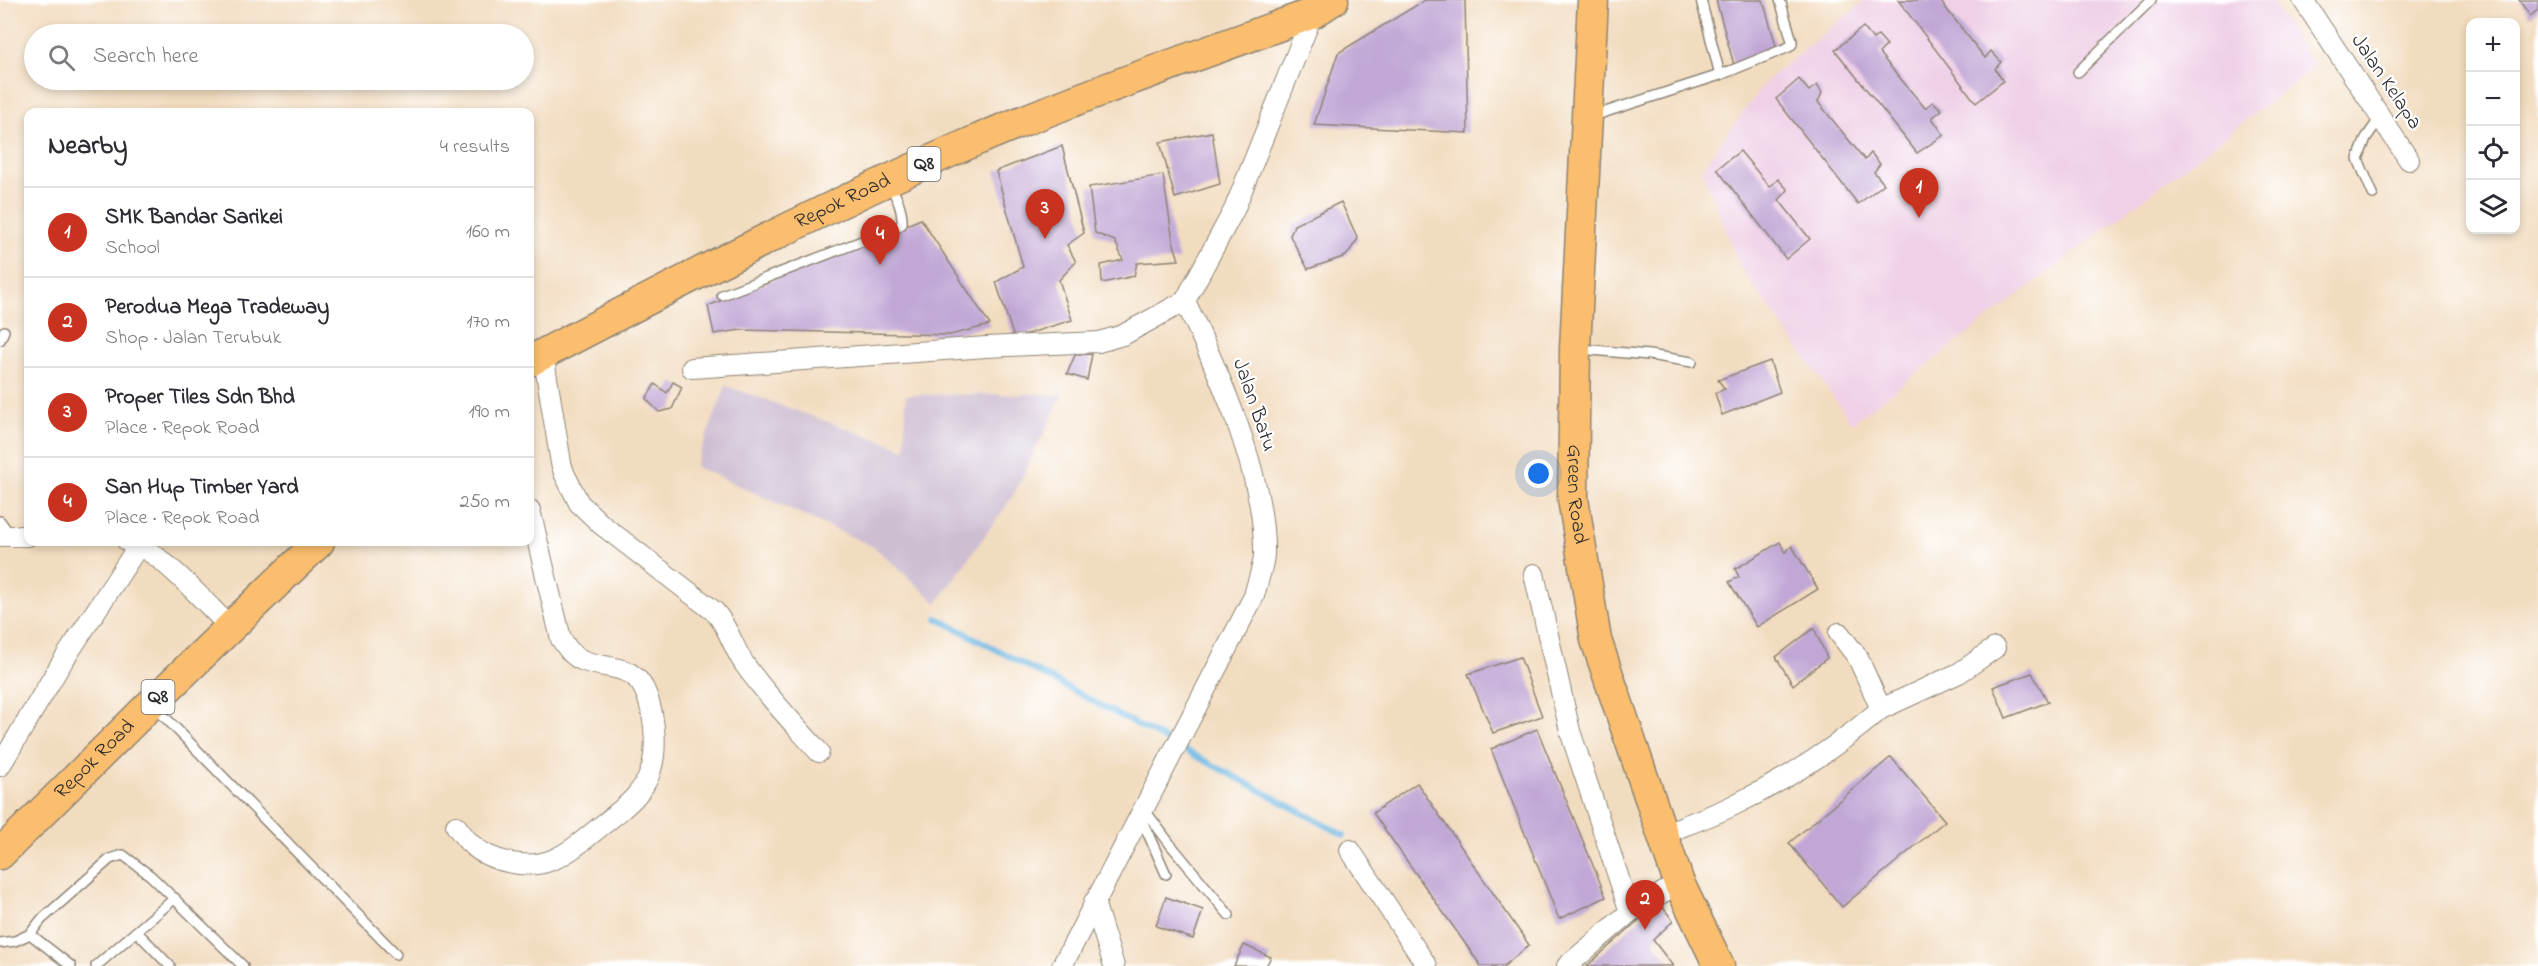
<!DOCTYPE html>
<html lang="en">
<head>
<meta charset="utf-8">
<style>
	:root { --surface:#fff; --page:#f2f2f3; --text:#2b2b33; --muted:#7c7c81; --line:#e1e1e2; --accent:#c8321e }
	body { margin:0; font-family:"Indie Flower",sans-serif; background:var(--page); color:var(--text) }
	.controls { position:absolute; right:18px; top:18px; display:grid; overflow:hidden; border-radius:12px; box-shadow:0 3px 9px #0003 }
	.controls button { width:54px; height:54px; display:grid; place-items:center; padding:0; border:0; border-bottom:2px solid var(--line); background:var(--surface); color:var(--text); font:30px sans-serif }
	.you { position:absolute; left:1539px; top:474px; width:21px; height:21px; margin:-15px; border:4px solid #fff; border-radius:50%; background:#1a73e8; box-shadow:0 0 0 9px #1a73e833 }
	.badge { display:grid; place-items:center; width:39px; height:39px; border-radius:50%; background:var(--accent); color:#fff; font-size:20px; font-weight:700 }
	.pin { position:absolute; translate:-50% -50px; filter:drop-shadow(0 2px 3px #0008) }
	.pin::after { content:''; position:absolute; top:32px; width:21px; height:18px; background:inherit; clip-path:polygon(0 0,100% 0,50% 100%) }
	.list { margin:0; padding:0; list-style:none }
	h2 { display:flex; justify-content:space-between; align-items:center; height:78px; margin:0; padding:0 24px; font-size:26px }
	h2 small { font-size:20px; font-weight:400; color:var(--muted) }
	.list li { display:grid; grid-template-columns:39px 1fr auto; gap:18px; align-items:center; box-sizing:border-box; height:90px; padding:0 24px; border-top:2px solid var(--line) }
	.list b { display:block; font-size:22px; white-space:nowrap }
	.list p { margin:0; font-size:20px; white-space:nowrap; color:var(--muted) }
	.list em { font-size:20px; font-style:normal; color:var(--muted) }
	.icon { flex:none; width:33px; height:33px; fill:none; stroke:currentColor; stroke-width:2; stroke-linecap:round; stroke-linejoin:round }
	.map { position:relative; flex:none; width:2538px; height:966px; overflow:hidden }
	.search { position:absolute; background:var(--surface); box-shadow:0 3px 9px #0003; left:24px; top:24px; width:510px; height:66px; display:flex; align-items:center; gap:15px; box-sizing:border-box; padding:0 21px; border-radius:33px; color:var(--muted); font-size:22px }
	.panel { position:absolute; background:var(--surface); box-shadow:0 3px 9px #0003; left:24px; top:108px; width:510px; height:438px; border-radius:12px }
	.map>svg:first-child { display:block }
	.built { fill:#efd0e6 }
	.industrial { fill:#cdbed2 }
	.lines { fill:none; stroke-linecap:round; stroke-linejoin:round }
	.stream { stroke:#66b4e0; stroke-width:6 }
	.building { fill:#c1a7d5 }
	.service-casing { stroke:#8e8475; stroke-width:12 }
	.minor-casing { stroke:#8e8475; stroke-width:22 }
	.primary-casing { stroke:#8e8475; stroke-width:33 }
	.service { stroke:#fff; stroke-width:9 }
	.minor { stroke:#fff; stroke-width:20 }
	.primary { stroke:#fabe6e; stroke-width:30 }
	.labels { text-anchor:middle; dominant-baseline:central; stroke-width:4.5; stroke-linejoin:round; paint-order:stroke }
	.shield { fill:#fff; stroke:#6b6b6b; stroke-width:1.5 }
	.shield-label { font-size:20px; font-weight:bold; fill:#2b2b2b }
	.street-label { font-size:21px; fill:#2b2b2b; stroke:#fff }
</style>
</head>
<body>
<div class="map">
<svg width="2538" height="966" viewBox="0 0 2538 966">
	<rect width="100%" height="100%" fill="#fff"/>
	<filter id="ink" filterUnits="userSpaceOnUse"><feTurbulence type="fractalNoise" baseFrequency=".0167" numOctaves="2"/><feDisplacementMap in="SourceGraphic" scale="12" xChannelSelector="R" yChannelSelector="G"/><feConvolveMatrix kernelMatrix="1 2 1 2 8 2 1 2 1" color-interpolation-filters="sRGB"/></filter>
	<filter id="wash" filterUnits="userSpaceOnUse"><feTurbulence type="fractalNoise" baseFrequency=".008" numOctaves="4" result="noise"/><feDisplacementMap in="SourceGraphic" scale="24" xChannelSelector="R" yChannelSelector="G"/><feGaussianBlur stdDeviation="1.35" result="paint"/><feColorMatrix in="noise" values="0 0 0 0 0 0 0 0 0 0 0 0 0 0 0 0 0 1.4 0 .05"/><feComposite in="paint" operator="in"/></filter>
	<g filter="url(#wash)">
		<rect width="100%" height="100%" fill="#f2dcbf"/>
		<!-- built -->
		<path class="built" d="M1866 0H2271L2315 67 1852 423 1741 268 1701 169 1768 79Z"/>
		<!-- industrial -->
		<path class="industrial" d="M726 386 905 449 906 395 1063 394 1013 496 937 603 874 547 695 466Z"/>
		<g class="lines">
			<!-- stream -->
			<path class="stream" d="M937 618 1344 835"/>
		</g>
		<g id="blocks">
			<!-- building -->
			<g class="building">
				<path d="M1425 0H1465L1468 133 1314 125 1338 53Z"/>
				<path d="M1716 0H1763L1777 49 1734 65Z"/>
				<path d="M1898 0H1943L1941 2 1985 58 1991 51 2001 62 1995 69 2003 81 1976 103Z"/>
				<path d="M2519 0H2538V10L2530 16Z"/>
				<path d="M1863 27 1873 39 1878 35 1887 45 1879 53 1925 108 1933 102 1942 110 1932 118 1944 135 1917 153 1835 50Z"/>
				<path d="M1799 79 1809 91 1817 85 1822 93 1818 102 1865 160 1871 153 1880 164 1874 172 1884 184 1858 204 1776 99Z"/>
				<path d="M1212 132 1220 184 1175 198 1160 142Z"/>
				<path d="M1062 146 1084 233 1067 245 1076 262 1059 280 1072 320 1014 338 996 282 1023 267 996 171Z"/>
				<path d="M1740 151 1770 187 1778 179 1788 190 1779 200 1810 239 1786 259 1717 169Z"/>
				<path d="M1163 175 1173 241 1179 260 1137 263 1134 276 1102 283 1101 265 1123 260 1115 241 1095 233 1089 187Z"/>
				<path d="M1341 202 1358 239 1346 256 1308 269 1290 236 1294 225Z"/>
				<path d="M921 219 990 325 950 335 741 330 714 334 708 306Z"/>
				<path d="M1092 354 1087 380 1067 374 1075 355Z"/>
				<path d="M1770 361 1780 392 1722 415 1715 393 1725 389 1718 380Z"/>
				<path d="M673 382 682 387 672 409 659 412 646 399 655 384 667 393Z"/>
				<path d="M1780 542 1785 552 1792 546 1818 589 1757 627 1729 582 1739 577 1735 569Z"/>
				<path d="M1814 628 1827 658 1793 685 1776 657Z"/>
				<path d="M1520 657 1542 716 1493 733 1468 674Z"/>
				<path d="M2032 673 2048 702 2006 718 1993 687Z"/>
				<path d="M1537 729 1606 897 1559 919 1491 749Z"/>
				<path d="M1891 757 1945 821 1842 907 1789 843Z"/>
				<path d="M1417 783 1529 945 1504 966H1481L1373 813Z"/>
				<path d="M1166 897 1203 910 1193 939 1156 926Z"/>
				<path d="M1659 902 1673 921 1653 940 1673 966H1587Z"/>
				<path d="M1244 945 1271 957 1266 966H1234Z"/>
			</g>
		</g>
	</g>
	<g filter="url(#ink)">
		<use href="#blocks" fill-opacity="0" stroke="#8e8475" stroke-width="1.5"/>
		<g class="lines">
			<defs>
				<g id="service">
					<path d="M1701 0 1720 75"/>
					<path d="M2078 72 2151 0"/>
					<path d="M1593 116 1720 75 1789 47 1792 44V41L1780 0"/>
					<path d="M2373 194 2358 159 2366 138 2380 118"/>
					<path d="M722 295 898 227 902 224C903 209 896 196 889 183"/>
					<path d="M0 340 4 331"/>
					<path d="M1580 349 1649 355 1692 362"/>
					<path d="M0 521 11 536"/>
					<path d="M155 707 396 954"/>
					<path d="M1144 809 1170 844 1229 915"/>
					<path d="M1141 818 1166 874"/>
					<path d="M137 932 170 966"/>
					<path d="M30 934 71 966"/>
					<path d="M0 943 15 941 30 934 41 920 110 859 123 855 151 876 243 966"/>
					<path d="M96 966 175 898"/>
				</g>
				<g id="minor">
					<path d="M2303 0 2409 160"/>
					<path d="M543 354 561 463 564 473 579 503 602 525 715 612C729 628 733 648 745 665 767 696 794 724 819 752"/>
					<path d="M692 368 986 347 1099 342 1123 335 1185 301"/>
					<path d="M0 536H28"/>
					<path d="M128 542C157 547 207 605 230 627"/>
					<path d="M1534 574 1570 731 1630 912"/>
					<path d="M1881 709 1959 673 1995 648"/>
					<path d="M0 766 61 664 141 542"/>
					<path d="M456 826C461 832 465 839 471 844 490 862 528 870 552 860 572 852 588 836 605 823 622 809 642 795 650 773 658 751 655 718 647 696 635 662 611 671 584 661 573 657 567 648 561 639L530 510"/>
					<path d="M1660 835C1685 825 1710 817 1734 805 1786 780 1837 747 1881 709L1858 658 1839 633"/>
					<path d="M1350 850 1427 966"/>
					<path d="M1094 902 1114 966"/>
					<path d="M1062 966 1254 596C1257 583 1263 568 1264 555 1266 476 1218 371 1185 301L1234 210 1313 13"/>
					<path d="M1567 966 1630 912 1679 883"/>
				</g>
				<g id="primary">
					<path id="s1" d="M1593 0 1575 348 1573 499 1596 640 1679 883 1719 966"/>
					<path id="s2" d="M530 361C676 284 826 206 977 140 1087 93 1201 55 1313 13L1333 0"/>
					<path id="s3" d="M0 854 152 703 319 542"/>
				</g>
			</defs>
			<!-- service casing -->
			<use href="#service" class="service-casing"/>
			<!-- minor casing -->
			<use href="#minor" class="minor-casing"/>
			<!-- primary casing -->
			<use href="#primary" class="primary-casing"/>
			<!-- service -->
			<use href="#service" class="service"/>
			<!-- minor -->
			<use href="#minor" class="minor"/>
			<!-- primary -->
			<use href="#primary" class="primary"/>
		</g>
	</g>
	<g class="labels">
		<!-- shield labels -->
		<g class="shield">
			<rect x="907.5" y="147" width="33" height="34" rx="4.5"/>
			<rect x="141.5" y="680" width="33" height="34" rx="4.5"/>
		</g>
		<g class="shield-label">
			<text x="924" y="164">Q8</text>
			<text x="158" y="697">Q8</text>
		</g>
		<!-- street labels -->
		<g class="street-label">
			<text transform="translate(2386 82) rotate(56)">Jalan Kelapa</text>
			<text stroke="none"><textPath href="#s2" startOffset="351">Repok Road</textPath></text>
			<text transform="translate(1254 405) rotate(71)">Jalan Batu</text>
			<text stroke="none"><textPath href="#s1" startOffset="495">Green Road</textPath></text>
			<text stroke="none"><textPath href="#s3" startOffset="134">Repok Road</textPath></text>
		</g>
	</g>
</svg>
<div class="controls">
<button>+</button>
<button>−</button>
<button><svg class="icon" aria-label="locate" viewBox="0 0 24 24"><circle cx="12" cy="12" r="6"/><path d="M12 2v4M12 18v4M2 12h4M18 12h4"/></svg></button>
<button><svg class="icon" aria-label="layers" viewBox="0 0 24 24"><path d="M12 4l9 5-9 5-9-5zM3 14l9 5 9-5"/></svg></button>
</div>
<div class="you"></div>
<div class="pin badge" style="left:1919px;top:218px">1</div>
<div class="pin badge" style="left:1645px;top:930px">2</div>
<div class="pin badge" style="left:1045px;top:239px">3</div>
<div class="pin badge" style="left:880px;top:265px">4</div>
<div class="search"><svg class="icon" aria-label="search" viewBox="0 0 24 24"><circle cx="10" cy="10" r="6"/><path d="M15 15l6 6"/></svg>Search here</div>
<section class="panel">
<h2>Nearby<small>4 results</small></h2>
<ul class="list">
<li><span class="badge">1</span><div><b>SMK Bandar Sarikei</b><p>School</p></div><em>160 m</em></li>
<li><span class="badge">2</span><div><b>Perodua Mega Tradeway</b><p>Shop · Jalan Terubuk</p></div><em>170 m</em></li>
<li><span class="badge">3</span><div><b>Proper Tiles Sdn Bhd</b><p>Place · Repok Road</p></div><em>190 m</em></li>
<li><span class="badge">4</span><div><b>San Hup Timber Yard</b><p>Place · Repok Road</p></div><em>250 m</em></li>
</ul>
</section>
</div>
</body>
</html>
